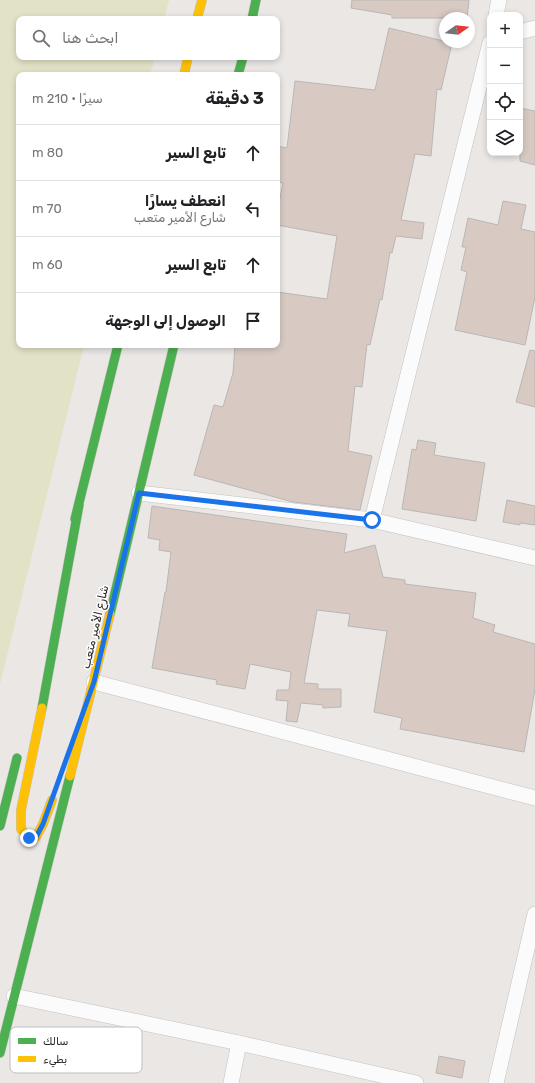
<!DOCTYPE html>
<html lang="ar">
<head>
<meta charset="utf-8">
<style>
	:root { --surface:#fff; --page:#f2f2f2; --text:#202124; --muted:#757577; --line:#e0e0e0 }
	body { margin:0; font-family:Rubik,"Noto Sans Arabic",sans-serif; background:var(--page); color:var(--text); direction:rtl }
	.controls { position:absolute; right:12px; top:12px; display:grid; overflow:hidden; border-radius:8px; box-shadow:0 2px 6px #0003 }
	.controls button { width:36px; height:36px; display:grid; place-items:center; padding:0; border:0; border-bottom:1px solid var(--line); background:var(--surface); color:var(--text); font:20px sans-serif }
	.compass { position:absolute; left:439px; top:12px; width:36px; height:36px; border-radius:50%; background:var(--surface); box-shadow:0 2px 6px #0003; rotate:75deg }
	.stop { position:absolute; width:12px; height:12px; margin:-9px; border:3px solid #1a73e8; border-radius:50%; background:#fff }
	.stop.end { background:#1a73e8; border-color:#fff; box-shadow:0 1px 4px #0008 }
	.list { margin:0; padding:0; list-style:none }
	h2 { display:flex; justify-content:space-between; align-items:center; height:52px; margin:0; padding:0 16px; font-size:17px }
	h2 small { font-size:13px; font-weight:400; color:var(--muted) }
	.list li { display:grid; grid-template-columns:26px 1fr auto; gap:12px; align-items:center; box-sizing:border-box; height:56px; padding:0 16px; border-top:1px solid var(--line) }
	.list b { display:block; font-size:15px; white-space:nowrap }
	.list p { margin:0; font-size:13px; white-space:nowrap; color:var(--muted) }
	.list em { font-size:13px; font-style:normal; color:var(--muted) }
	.icon { flex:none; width:22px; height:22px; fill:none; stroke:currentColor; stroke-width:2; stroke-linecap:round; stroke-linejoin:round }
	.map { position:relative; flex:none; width:535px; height:1083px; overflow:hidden; direction:ltr }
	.search { position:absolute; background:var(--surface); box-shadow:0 2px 6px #0003; left:16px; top:16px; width:264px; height:44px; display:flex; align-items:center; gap:10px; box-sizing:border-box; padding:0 14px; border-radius:8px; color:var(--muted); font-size:15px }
	.panel { position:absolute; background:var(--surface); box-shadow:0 2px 6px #0003; left:16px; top:72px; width:264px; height:276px; border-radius:8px; direction:rtl }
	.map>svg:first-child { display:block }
	.green { fill:#e2e2c7 }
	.building { fill:#d8cac3; stroke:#b9b7b6 }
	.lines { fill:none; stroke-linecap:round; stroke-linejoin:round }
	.street-casing { stroke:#c4c2c0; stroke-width:16 }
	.fast-casing { stroke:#c4c2c0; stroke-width:10 }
	.slow-casing { stroke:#c4c2c0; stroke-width:10 }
	.street { stroke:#fcfbfb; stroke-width:15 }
	.fast { stroke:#4caf50; stroke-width:9 }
	.slow { stroke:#ffc107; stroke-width:9 }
	.route { stroke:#1a73e8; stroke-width:5 }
	.labels { text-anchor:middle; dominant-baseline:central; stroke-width:3; stroke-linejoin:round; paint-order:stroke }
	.street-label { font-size:12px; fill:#2a2827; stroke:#fff }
	.key { fill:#fff; stroke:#bfbebe; stroke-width:1 }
	.key-label { font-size:11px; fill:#2a2827 }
</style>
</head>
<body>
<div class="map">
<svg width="535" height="1083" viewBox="0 0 535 1083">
	<rect width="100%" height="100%" fill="#eae7e5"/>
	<!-- green -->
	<path class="green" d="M0 0H169L164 19H19V57H155L150 75H19V345H84L0 684Z"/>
	<!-- building -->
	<g class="building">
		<path d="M352 0H469L467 18H392V15L351 8Z"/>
		<path d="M389 28 452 43 441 90 437 89 431 156 415 154 401 220 424 223 422 239 396 236 392 253 390 252 382 300 380 299 370 345 367 344 362 387 355 386 348 451 372 456 360 510 293 502 194 475 214 405 223 407 233 373 235 345H277V292L327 299 337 236 277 225V213L283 183 277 182V146L287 148 295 81 375 90Z"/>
		<path d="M520 108 535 111V165L520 161Z"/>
		<path d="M503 201 526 205 521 229 535 232V297L525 345 455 330 467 272 461 270 466 247H462L468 218 498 225Z"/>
		<path d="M530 350 535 351V407L516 402Z"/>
		<path d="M418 440 436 443 434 455 485 463 476 521 402 509 412 449 416 450Z"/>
		<path d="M507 500 535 506V525L520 523V525L503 522Z"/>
		<path d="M152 506 347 534 344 553 375 545 383 577 405 580V584L476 593 473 618 495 625 493 632 535 644V689L524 752 400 729 402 718 374 712 387 631 348 626 350 614 317 610 304 683 318 684V689H341V707L323 708V705L301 703 297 722 286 721 288 701 276 700 277 690H289L291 672 250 664 245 689 216 684 217 680 152 668 165 592H166L171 552 159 550 160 540 148 538Z"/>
		<path d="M439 1056 465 1061 462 1078 436 1073Z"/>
	</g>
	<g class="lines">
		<defs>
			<g id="street">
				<path d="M496 15 499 0"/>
				<path d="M520 32 535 28"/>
				<path d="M139 493 372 520 535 558"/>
				<path d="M372 520 490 43"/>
				<path d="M94 682 535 798"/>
				<path d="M14 996 239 1043 416 1083"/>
				<path d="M231 1083 239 1043"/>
				<path d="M496 1083 535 914"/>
			</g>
			<g id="fast">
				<path d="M252 19 256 0"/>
				<path d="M238 75 243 57"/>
				<path d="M75 519 118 345"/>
				<path d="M110 614 174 345"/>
				<path d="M42 708 79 505"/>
				<path d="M0 826 17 758"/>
				<path d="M0 1053 70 776"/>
			</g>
			<g id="slow">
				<path d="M197 19 202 0"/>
				<path d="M184 75 188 57"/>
				<path d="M42 708 21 810V829L29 838 36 837 43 824 52 800"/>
				<path d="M70 776 110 614"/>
			</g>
		</defs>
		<!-- street casing -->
		<use href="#street" class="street-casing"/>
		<!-- fast casing -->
		<use href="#fast" class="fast-casing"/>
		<!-- slow casing -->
		<use href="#slow" class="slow-casing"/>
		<!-- street -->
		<use href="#street" class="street"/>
		<!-- fast -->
		<use href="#fast" class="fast"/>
		<!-- slow -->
		<use href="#slow" class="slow"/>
	</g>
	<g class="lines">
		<!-- route -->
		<path class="route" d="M29 838 36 837 43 824 94 682 139 493 372 520"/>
	</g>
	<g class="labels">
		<!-- street labels -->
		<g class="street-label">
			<text transform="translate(95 627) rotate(-77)">شارع الأمير متعب</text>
		</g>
	</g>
	<!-- legend -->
	<rect x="10" y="1027" width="132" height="46" rx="6" class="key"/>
	<rect x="18" y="1038" width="18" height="6" fill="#4caf50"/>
	<rect x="18" y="1056" width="18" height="6" fill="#ffc107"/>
	<g class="key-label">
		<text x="43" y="1045">سالك</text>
		<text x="43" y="1063">بطيء</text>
	</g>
</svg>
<div class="controls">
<button>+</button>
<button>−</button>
<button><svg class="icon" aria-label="locate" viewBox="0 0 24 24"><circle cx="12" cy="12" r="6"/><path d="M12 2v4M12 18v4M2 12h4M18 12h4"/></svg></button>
<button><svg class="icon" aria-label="layers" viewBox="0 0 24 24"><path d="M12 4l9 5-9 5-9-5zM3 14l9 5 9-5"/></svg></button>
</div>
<svg class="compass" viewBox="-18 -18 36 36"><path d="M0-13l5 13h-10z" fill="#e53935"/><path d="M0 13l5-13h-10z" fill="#757577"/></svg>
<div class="stop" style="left:372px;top:520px"></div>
<div class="stop end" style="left:29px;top:838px"></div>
<div class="search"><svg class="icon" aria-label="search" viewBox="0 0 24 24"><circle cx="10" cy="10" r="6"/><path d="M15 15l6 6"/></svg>ابحث هنا</div>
<section class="panel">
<h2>3 دقيقة<small>سيرًا · 210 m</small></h2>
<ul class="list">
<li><svg class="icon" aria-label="ahead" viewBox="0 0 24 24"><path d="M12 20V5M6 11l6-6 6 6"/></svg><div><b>تابع السير</b></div><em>80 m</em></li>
<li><svg class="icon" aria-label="left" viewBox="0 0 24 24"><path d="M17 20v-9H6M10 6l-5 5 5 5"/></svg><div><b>انعطف يسارًا</b><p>شارع الأمير متعب</p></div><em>70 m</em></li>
<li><svg class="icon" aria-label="ahead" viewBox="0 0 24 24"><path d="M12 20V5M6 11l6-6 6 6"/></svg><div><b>تابع السير</b></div><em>60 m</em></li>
<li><svg class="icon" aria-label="arrive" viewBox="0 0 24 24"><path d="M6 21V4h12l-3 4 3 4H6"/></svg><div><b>الوصول إلى الوجهة</b></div></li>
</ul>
</section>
</div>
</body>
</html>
